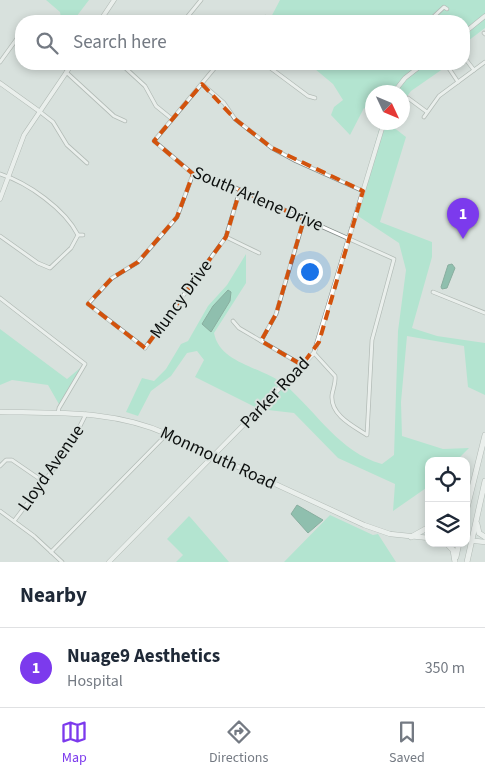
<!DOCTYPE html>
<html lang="en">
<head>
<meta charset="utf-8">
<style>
	:root { --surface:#fff; --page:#f6f6f7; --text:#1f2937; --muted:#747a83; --line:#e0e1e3; --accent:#7c3aed }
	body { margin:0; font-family:"Source Sans 3",sans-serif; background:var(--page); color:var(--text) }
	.controls { position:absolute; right:15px; bottom:15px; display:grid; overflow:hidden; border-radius:10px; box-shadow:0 2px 8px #0003 }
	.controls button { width:45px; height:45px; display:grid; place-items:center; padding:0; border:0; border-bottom:1px solid var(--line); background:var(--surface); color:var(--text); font:25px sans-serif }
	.compass { position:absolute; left:365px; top:85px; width:45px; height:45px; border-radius:50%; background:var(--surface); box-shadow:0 2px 8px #0003; rotate:134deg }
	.you { position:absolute; left:309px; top:271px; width:18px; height:18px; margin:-12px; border:4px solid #fff; border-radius:50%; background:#1a73e8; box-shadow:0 0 0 8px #1a73e833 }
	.badge { display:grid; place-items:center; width:32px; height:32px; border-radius:50%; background:var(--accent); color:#fff; font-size:16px; font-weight:700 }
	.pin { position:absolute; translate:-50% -41px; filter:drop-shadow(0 1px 2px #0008) }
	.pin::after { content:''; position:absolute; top:26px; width:18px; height:15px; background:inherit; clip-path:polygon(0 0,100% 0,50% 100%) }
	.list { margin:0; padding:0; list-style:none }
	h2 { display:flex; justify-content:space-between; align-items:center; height:65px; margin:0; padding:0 20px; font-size:21px }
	h2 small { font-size:16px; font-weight:400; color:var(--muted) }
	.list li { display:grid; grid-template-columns:32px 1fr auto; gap:15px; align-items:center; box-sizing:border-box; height:80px; padding:0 20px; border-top:1px solid var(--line) }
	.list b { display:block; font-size:19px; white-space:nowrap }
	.list p { margin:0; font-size:16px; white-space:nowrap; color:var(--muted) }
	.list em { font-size:16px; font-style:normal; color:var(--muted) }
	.icon { flex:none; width:28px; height:28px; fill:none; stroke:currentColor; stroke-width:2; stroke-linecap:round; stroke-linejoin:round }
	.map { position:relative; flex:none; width:485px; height:562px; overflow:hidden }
	.search { position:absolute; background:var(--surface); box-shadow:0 2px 8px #0003; left:15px; right:15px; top:15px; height:55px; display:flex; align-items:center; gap:12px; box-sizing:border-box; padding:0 18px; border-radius:20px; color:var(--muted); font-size:19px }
	.sheet { height:145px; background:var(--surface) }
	nav { display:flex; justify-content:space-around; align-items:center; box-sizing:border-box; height:70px; border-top:1px solid var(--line); background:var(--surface); font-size:14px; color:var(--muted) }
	nav a { display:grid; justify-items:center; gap:2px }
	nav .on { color:var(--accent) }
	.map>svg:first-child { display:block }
	.green { fill:#86e7c1 }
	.water { fill:#359675; stroke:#296e56 }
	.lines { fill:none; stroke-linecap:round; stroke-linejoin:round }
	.minor-casing { stroke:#858d8a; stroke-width:4.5 }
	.tertiary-casing { stroke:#858d8a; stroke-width:5 }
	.secondary-casing { stroke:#858d8a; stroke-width:5.5 }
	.trunk-casing { stroke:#858d8a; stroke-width:6 }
	.minor { stroke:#fff; stroke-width:3 }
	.tertiary { stroke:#fff; stroke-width:4 }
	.secondary { stroke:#fff; stroke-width:4.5 }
	.trunk { stroke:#fff; stroke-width:5 }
	.marked { fill:none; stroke:#d2520c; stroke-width:4; stroke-dasharray:10 6; stroke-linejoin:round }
	.labels { text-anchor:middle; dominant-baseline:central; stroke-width:4; stroke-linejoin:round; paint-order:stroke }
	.street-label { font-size:18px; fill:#0c0f0e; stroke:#d8e1dd }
</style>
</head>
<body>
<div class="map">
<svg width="485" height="562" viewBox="0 0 485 562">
	<rect width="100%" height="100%" fill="#d8e1dd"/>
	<!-- green -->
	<g class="green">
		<path d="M46 0H89L73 21H58L61 18 60 12Z"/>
		<path d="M280 0H485V28L464 44V21H269Z"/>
		<path d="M309 64H446L447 66 411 91 403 102 402 92H372V114L364 108 350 135 331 115 334 107 343 100 333 84Z"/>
		<path d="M381 123H388L406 137 380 222 432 242V257L412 328 437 336 485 343V395L468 387 464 346 407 336 401 402 402 436 443 449 469 448 456 461H429V486L393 511 395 484 338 458 294 413 259 409 195 377 204 360 197 351 187 353 171 376 151 391 138 416 126 412 142 378 154 381 166 369 181 344 188 341 208 306 227 285 246 254V283L214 333C220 364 263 367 285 385 318 413 339 452 382 464L394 455 398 331 406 270 399 243 355 214Z"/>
		<path d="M0 329 67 379 85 364 60 406 48 385 12 380 0 385Z"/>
		<path d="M330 515 373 535 378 534 396 562H284Z"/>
		<path d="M189 516 191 518 229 562H176L183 555 167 539Z"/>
	</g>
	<!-- water -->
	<g class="water">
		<path d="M452 264 455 268 447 288 442 289 441 287 448 265Z"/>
		<path d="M228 290 231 292 230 301 211 332 202 324 213 306Z"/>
		<path d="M297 505 323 520 308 533 291 514Z"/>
	</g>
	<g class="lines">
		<defs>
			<g id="minor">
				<path d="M30 21H31"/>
				<path d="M184 21 201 0"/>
				<path d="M259 21 265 17"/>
				<path d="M429 21 444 7 447 9"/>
				<path d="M484 33 485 34"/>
				<path d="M464 57 474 70"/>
				<path d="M0 62 21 33"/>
				<path d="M121 64 145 86 156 106 172 119"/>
				<path d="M265 64 308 96 315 98"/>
				<path d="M446 64 458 82"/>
				<path d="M66 72 114 116 125 121"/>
				<path d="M202 84 224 103 235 119 272 148 296 161 363 191"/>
				<path d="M408 98 427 112"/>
				<path d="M39 111 53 122 67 145 87 163"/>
				<path d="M424 117 439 96 485 62"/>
				<path d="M154 141 193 174 218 180 394 259 372 340 367 435C353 426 330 415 332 395 333 388 336 383 335 376L314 353"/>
				<path d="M154 141 218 64"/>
				<path d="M0 174C28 183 65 209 78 235L71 248 50 268 38 263 0 236"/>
				<path d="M78 235H83"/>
				<path d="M226 237 259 253"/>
				<path d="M433 292 485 313"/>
				<path d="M0 298 85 364 59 408 58 413"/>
				<path d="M88 304 112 278 138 262 177 217 193 174"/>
				<path d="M88 304 145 348"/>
				<path d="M233 321 239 328 302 365"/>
				<path d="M261 341 276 314 304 219"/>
				<path d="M145 348 226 237 240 190"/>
				<path d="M0 466 6 460H12L44 482"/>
				<path d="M0 511 34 536 62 562"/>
				<path d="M14 521 68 450 86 414"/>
				<path d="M51 552 167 434"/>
			</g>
			<g id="tertiary">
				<path d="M100 21 114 0"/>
				<path d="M464 33 485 16"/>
				<path d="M0 83 39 111"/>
				<path d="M394 92 405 78 423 64"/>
				<path d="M0 199 24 135 72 64"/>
				<path d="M109 562 314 353 384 122"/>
			</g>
			<g id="secondary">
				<path d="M0 412C57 413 114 410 167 434L364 525 390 534 429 538"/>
				<path d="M466 540 485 542"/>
			</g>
			<g id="trunk">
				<path d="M466 512 485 435"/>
				<path d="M477 524 479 533 485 537"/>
				<path d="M411 537 429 527"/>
				<path d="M446 543 453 550 455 562"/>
				<path d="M456 557 459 543"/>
				<path d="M467 562 485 481"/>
			</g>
		</defs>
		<!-- minor casing -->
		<use href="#minor" class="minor-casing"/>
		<!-- tertiary casing -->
		<use href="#tertiary" class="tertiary-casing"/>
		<!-- secondary casing -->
		<use href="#secondary" class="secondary-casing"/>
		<!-- trunk casing -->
		<use href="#trunk" class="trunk-casing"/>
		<!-- minor -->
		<use href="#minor" class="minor"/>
		<!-- tertiary -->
		<use href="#tertiary" class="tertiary"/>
		<!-- secondary -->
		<use href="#secondary" class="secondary"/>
		<!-- trunk -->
		<use href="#trunk" class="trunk"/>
	</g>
	<!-- marked area -->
	<path d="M0 0H485V562H0ZM202 84 235 119 272 148 363 191 319 342 302 365 261 341 276 314 304 219 240 190 226 237 145 348 88 304 112 278 138 262 177 217 193 174 154 141Z" fill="#d8e1dd" fill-opacity=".55" fill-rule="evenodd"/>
	<path class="marked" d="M202 84 235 119 272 148 363 191 319 342 302 365 261 341 276 314 304 219 240 190 226 237 145 348 88 304 112 278 138 262 177 217 193 174 154 141Z"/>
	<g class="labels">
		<!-- street labels -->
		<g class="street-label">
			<text transform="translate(258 199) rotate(23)">South Arlene Drive</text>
			<text transform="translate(181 299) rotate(-54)">Muncy Drive</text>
			<text transform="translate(275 393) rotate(-46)">Parker Road</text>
			<text transform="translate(218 458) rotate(25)">Monmouth Road</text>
			<text transform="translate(51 468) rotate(-55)">Lloyd Avenue</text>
		</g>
	</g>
</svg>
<div class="controls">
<button><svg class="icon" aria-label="locate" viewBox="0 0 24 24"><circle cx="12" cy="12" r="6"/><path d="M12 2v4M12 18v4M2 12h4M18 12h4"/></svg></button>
<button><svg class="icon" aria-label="layers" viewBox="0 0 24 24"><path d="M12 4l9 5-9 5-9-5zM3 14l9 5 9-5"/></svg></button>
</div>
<svg class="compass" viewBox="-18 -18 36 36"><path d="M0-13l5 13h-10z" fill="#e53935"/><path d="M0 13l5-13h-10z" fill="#747a83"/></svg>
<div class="you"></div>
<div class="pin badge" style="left:463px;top:239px">1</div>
<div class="search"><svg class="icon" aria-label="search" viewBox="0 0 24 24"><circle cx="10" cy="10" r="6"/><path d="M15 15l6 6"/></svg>Search here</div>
</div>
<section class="sheet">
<h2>Nearby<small></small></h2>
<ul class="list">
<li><span class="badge">1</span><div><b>Nuage9 Aesthetics</b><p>Hospital</p></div><em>350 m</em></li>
</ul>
</section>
<nav>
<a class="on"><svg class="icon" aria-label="map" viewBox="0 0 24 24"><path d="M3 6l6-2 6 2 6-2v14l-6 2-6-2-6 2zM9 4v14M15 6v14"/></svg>Map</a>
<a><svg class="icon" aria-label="directions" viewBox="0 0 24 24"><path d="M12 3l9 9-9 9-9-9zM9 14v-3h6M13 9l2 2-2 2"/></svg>Directions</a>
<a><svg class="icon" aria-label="saved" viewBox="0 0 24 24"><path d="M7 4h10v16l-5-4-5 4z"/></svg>Saved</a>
</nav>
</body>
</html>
